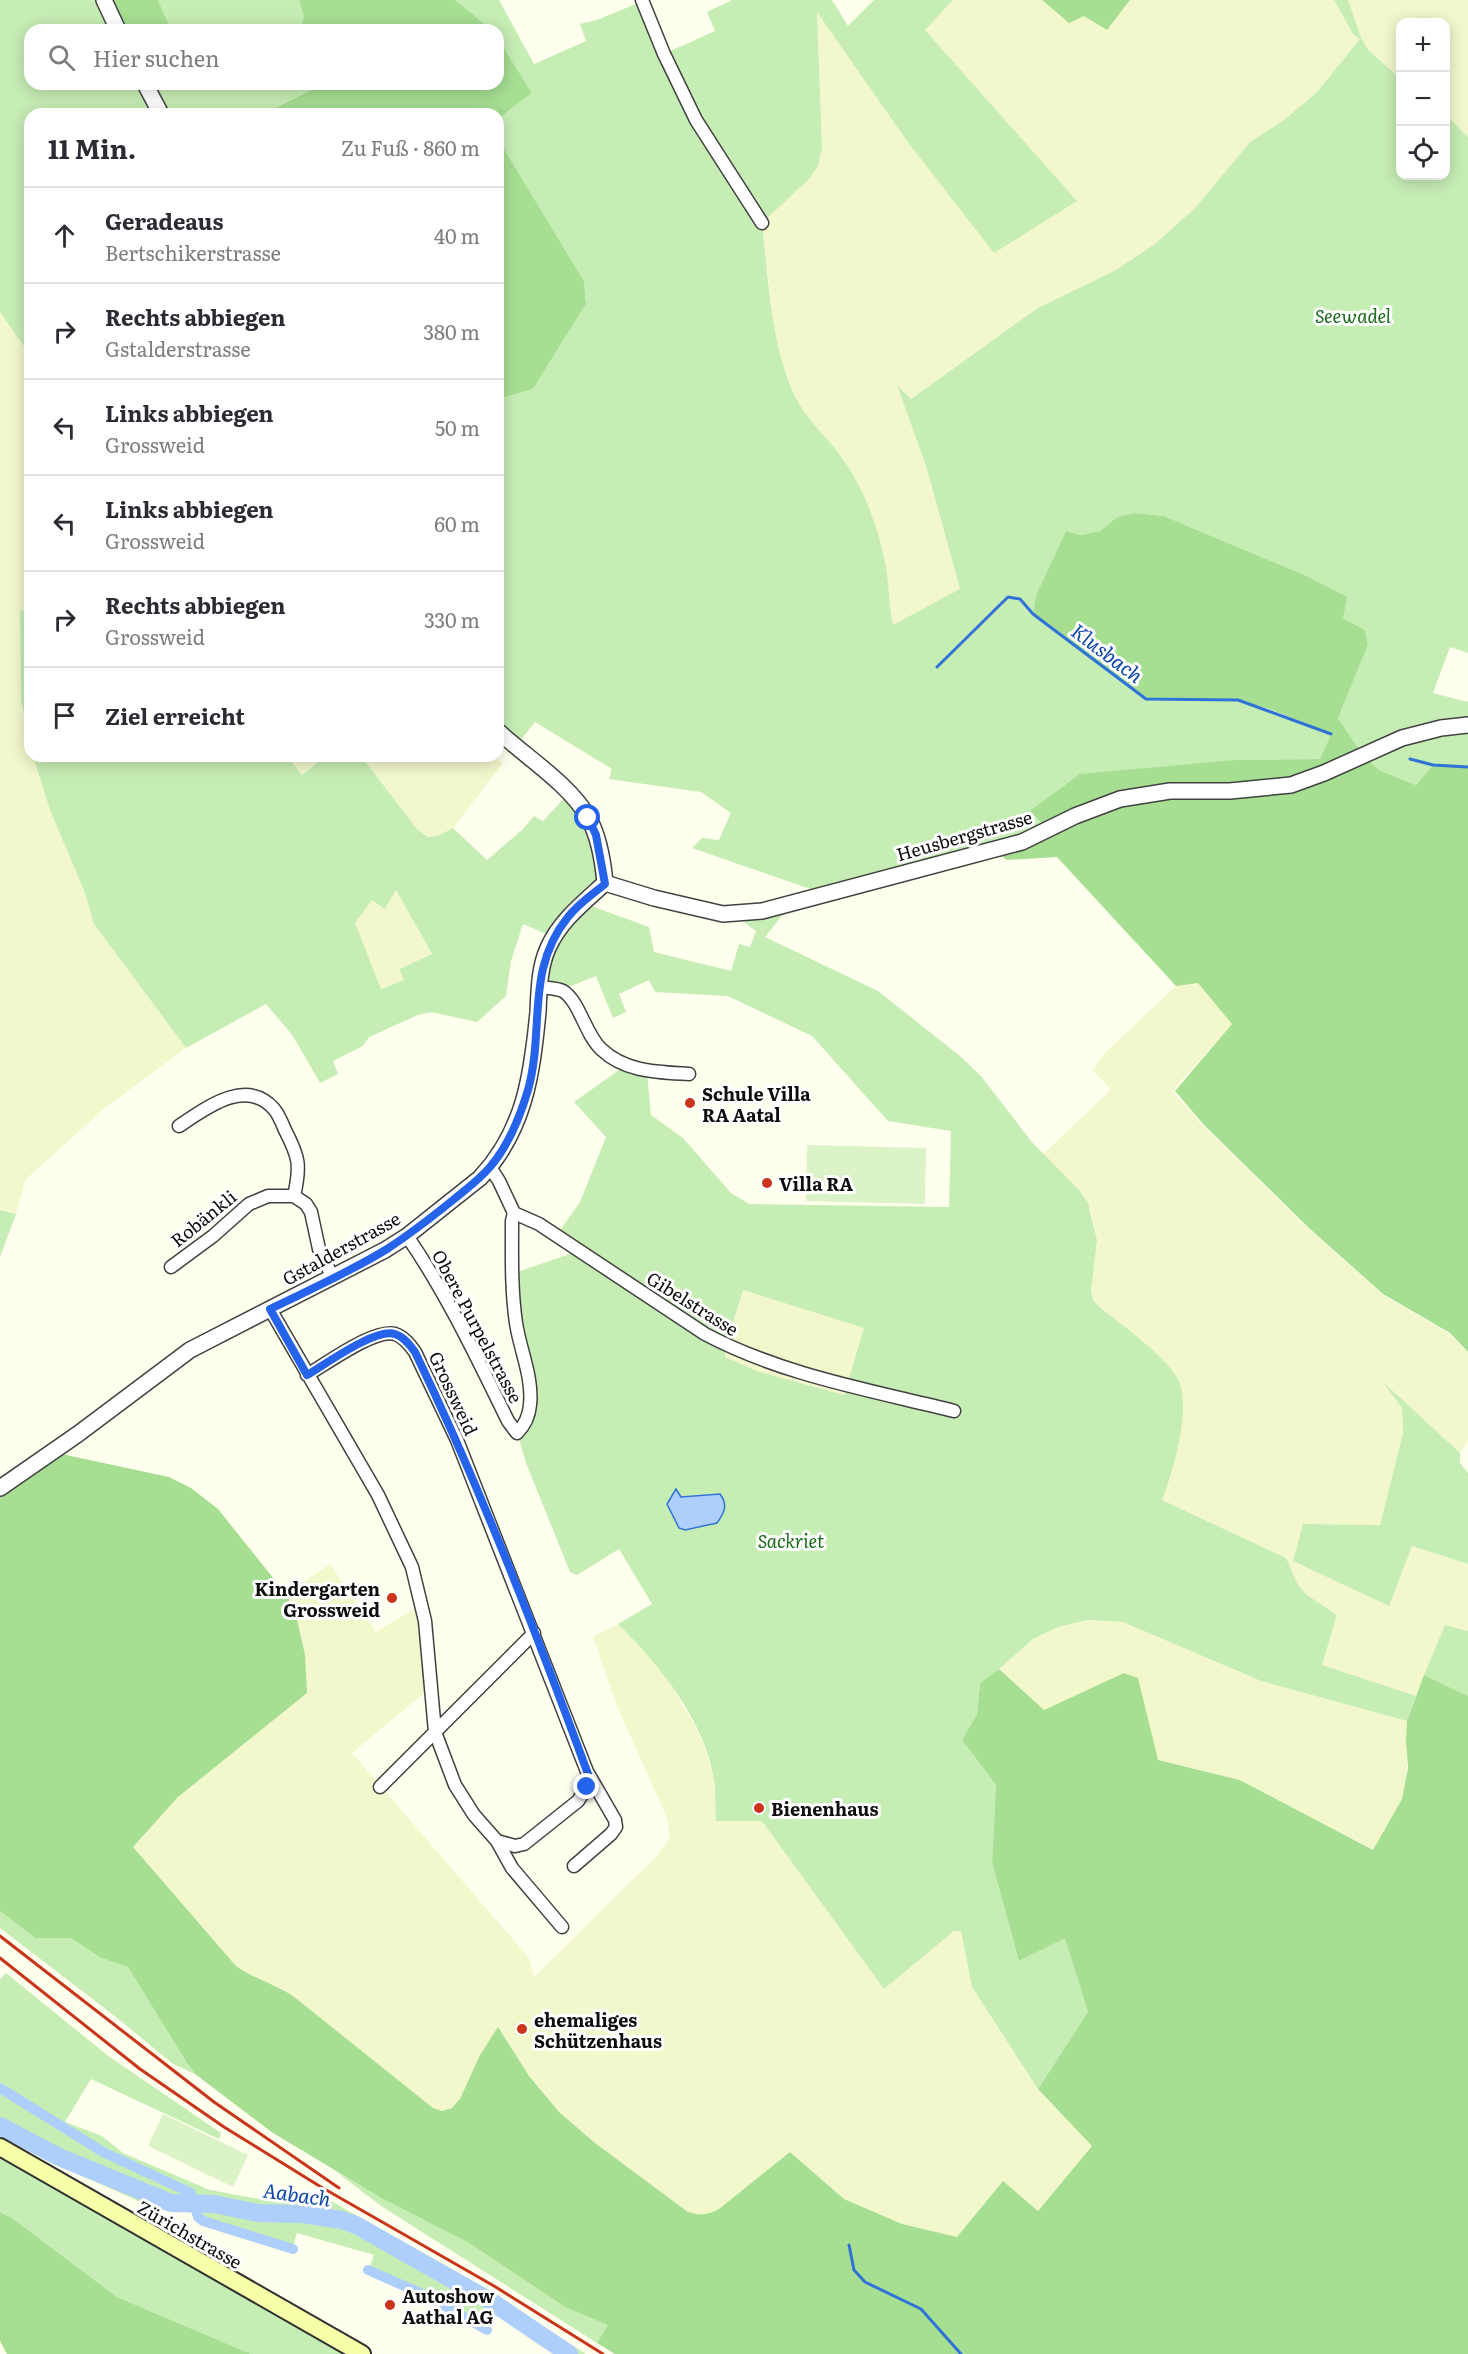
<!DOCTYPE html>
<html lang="de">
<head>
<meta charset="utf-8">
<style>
	:root { --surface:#fff; --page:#f7f7f7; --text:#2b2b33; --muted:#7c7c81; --line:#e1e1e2 }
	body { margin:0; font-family:Literata,serif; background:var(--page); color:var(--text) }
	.controls { position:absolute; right:18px; top:18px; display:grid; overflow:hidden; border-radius:12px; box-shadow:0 3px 15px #0003 }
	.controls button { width:54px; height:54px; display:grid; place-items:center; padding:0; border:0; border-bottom:2px solid var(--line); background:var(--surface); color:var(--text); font:30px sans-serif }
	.stop { position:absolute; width:18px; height:18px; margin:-14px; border:4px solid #2563eb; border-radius:50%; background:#fff }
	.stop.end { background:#2563eb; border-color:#fff; box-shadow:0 2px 6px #0008 }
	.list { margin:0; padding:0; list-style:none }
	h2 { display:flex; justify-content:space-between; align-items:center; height:78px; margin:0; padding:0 24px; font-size:26px }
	h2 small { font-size:20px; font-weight:400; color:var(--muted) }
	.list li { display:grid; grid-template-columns:39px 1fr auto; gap:18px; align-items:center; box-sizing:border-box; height:96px; padding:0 24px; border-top:2px solid var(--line) }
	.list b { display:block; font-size:22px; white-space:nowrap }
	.list p { margin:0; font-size:20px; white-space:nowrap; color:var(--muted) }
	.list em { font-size:20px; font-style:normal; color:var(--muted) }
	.icon { flex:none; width:33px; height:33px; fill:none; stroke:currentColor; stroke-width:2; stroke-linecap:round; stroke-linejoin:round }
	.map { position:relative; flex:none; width:1468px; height:2354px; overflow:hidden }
	.search { position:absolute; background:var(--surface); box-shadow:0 3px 15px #0003; left:24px; top:24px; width:480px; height:66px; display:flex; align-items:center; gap:15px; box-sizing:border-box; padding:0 21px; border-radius:18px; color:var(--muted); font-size:22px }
	.panel { position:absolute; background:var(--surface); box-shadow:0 3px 15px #0003; left:24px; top:108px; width:480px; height:654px; border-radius:18px }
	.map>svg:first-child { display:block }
	.farmland { fill:#f3f7cc }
	.green { fill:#c6edb4; fill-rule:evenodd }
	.forest { fill:#a6df92 }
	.pitch { fill:#dbf3c7 }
	.water { fill:#aecffb; stroke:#2f73d8; stroke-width:1.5 }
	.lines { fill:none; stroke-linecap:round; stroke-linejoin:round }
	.stream { stroke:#2f73d8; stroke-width:3 }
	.canal { stroke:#aecffb; stroke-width:10 }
	.river { stroke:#aecffb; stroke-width:18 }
	.minor-casing { stroke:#414141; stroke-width:15 }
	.tertiary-casing { stroke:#414141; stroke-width:18 }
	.secondary-casing { stroke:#303030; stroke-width:20 }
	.minor { stroke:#fff; stroke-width:12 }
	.tertiary { stroke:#fff; stroke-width:15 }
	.secondary { stroke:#f8ffa9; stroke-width:16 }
	.rail { stroke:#c9341a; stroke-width:3 }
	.route { stroke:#2563eb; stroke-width:8 }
	.poi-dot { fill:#c9341a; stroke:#fff; stroke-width:2 }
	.labels { text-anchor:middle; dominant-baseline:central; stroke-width:6; stroke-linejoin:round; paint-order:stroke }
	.park-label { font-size:18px; font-style:italic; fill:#196b18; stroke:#fff }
	.street-label { font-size:18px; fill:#0e0e0e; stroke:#fff }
	.poi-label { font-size:18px; font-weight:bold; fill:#0e0e0e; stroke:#fff; text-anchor:start }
	.water-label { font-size:20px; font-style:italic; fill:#0d46a9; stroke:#fff }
</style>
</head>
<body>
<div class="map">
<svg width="1468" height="2354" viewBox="0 0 1468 2354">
	<rect width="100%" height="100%" fill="#ffe"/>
	<!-- farmland -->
	<g class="farmland">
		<path d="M953 0H1042L1053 8 1084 16 1107 30 1130 0H1334L1353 34 1360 38 1348 0H1468V137L1446 115V22H1400V78L1368 50 1360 39 1317 92 1284 120 1250 142 1195 208 1155 244 1116 270 1038 308 911 399 898 386 926 466 960 590 893 626 883 552 869 509 845 460 805 415 795 396 782 363 773 322 762 223 809 179 818 166 822 148 817 11 907 141 1076 201 925 30Z"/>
		<path d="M0 312 30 355V614L20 611 21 700 30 756H33L50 810 85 893 94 924 186 1048 106 1107 25 1180 16 1214 0 1210Z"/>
		<path d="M287 756H325L302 775Z"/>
		<path d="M361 756H494L503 763 453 828 438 836 427 837 417 829Z"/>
		<path d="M396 890 432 954 400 968 405 980 380 989 355 923 372 900 385 909Z"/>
		<path d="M1198 982 1232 1024 1172 1091 1203 1126 1309 1229 1383 1295 1450 1334 1468 1353V1441L1460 1453 1386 1385 1402 1408 1403 1433 1380 1526 1303 1524 1293 1561 1389 1606 1412 1546 1468 1564V1631L1445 1625 1416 1696 1322 1665 1337 1615 1307 1595 1298 1585 1286 1558 1162 1500 1172 1472 1182 1392 1179 1380 1171 1369 1093 1300 1091 1285 1097 1240 1091 1211 1079 1190 1043 1154 1111 1090 1093 1070 1106 1052 1176 986Z"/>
		<path d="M743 1290 865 1328 844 1395 757 1371 724 1357Z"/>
		<path d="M330 1564 376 1632 422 1604 430 1688 352 1753 529 1958 534 1977 657 1856 669 1839 668 1820 617 1706 593 1637 618 1624 645 1651 665 1675 694 1724 705 1748 714 1780 716 1821H762L884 1989 954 1931H961L972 1987 1038 2089 1092 2146 1038 2211 1003 2181 957 2237 902 2224 844 2199 790 2152 719 2209 707 2215H697L688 2212 595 2143 559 2112 529 2076 498 2027 460 2099 452 2108 443 2111 433 2108 293 1996 281 1988 249 1975 236 1966 133 1847 178 1797 307 1693 301 1633 296 1614 286 1594Z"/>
		<path d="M1087 1620 1123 1622 1261 1681 1407 1721V1783L1402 1799 1374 1850 1241 1780 1158 1760 1124 1674 1044 1710 999 1669 1033 1639 1058 1627Z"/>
	</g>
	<!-- green -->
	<g class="green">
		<path d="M0 0H104L118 30H30V84H314L311 90 271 109V114H30V355L0 312Z"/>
		<path d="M158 0H299L304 17 300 30H171Z"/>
		<path d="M455 0H499L534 64 586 41 580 24 597 20 643 1 664 54 715 31 707 12 732 0H832L848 26 874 0H953L925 30 1077 201 994 253 907 141 817 12 822 148 818 166 809 179 762 223C769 281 770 343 795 396 808 424 832 440 847 465 867 496 879 531 886 567 889 586 889 606 893 625L960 589 926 466 897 385 911 399 1038 308 1116 270 1155 244 1195 208 1250 142 1284 120 1317 92 1360 39 1353 34 1334 0H1348L1361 38 1368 50 1400 78V176H1446V115L1468 137V653L1450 647 1433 693 1468 702V767L1433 765 1416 785 1379 770 1363 755 1338 718 1368 645 1365 630 1343 618 1302 574 1164 516 1135 513 1117 517 1100 531 1080 535 1066 531 1036 595 1033 614 1146 699 1238 700 1331 734 1320 759 1236 760 1030 812 1048 831 825 894 692 848 702 838 719 840 731 813 701 792 609 779 612 769 535 722 516 746 498 741V399L533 389 586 304 584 281 498 139V119L532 93 498 39V30H492Z"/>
		<path d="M20 610 30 614V746L21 700Z"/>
		<path d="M33 756H287L302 775 325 756H361L417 829 428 837 438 836 453 828 487 860 522 830 534 816 543 821 569 793 580 806 604 872 583 903 649 927 654 952 731 971 739 944 750 947 756 931 745 923 741 913 791 904 765 937 878 991 960 1056 981 1076 1031 1141 1079 1190 1088 1203 1097 1240 1091 1290 1093 1300 1100 1307C1122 1326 1164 1354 1178 1379 1192 1406 1173 1473 1162 1500L1286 1558 1298 1585 1307 1595 1337 1615 1322 1665 1416 1696 1407 1721 1261 1681 1123 1622 1087 1620 1058 1627 1033 1639 999 1669 980 1683 977 1714 962 1740 996 1785 992 1863 1019 1961 1065 1937 1088 2012 1038 2089 972 1987 961 1931H954L884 1989 762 1821H716C715 1808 716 1793 714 1780 705 1721 659 1664 618 1624L652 1604 619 1549 577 1575 570 1572 526 1463 517 1433 529 1413 514 1273 576 1252 726 1349 725 1357 757 1371 844 1395 864 1328 743 1290 727 1343 558 1233 580 1202 606 1137 574 1102 626 1065 647 1072 651 1115 683 1138 731 1193 749 1204 949 1207 951 1131 888 1121 812 1036 728 996 655 992 649 980 619 994 626 1012 613 1018 596 976 561 990 540 987 553 937 523 924 511 961 506 996 477 1022 431 1012 418 1015 369 1037 363 1046 333 1061 338 1074 320 1083 293 1036 266 1004 186 1048 94 924 85 893 50 810ZM396 890 432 954 399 969 404 980 381 989 355 923 372 900 385 909Z"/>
		<path d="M0 1210 16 1214 0 1257Z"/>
		<path d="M1383 1382 1460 1453V1463L1468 1473V1564L1412 1546 1389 1606 1293 1561 1303 1524 1380 1525 1403 1433 1402 1408Z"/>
		<path d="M1445 1625 1468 1631V1696L1424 1675Z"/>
		<path d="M0 1911 35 1938H71L101 1958 128 1967 195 2074 173 2064 116 2017 0 1928Z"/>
		<path d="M6 1973 107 2055 221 2133 219 2139 91 2079 65 2122 102 2136 123 2153 210 2190 270 2201 299 2197 328 2199 490 2293 586 2354H557L499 2314 479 2328 420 2294 368 2273 374 2255 297 2233 292 2250 204 2224 197 2219 194 2211 159 2210 57 2165 0 2135V1979Z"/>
		<path d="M0 2155 344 2354H251L117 2297 12 2218 0 2212Z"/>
		<path d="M334 2170 383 2199 469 2243 565 2307 609 2325 597 2343 381 2206Z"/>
	</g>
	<!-- forest -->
	<g class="forest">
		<path d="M104 0H158L171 30H118Z"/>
		<path d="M299 0H455L492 30H300L304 17Z"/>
		<path d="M1042 0H1130L1107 30 1084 16 1069 23Z"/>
		<path d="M498 39 532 93 498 119V114H271L270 110 311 90 314 84H498Z"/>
		<path d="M498 139 584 281 586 304 533 389 498 399Z"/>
		<path d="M1135 513 1164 516 1302 574 1347 597 1343 618 1365 630 1368 645 1338 718 1363 755 1379 770 1416 785 1433 765 1468 767V1352L1450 1333 1383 1294 1310 1229 1204 1125 1175 1091 1232 1024 1198 983 1176 986 1057 857 1007 860 993 850 1047 830 1030 811 1080 774 1236 760 1320 759 1331 734 1272 710 1238 700 1146 699 1033 614 1036 595 1066 531 1080 535 1100 531 1117 517Z"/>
		<path d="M52 1452 169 1477 191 1488 218 1509 286 1594 296 1614 305 1655 307 1693 178 1797 133 1847 236 1966C254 1979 275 1984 293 1996L433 2108 442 2111 452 2108 460 2099 480 2055 498 2027 529 2076 559 2112 595 2143 688 2212C701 2216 708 2215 719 2209L790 2152 844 2199 902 2224 957 2237 1003 2181 1038 2211 1092 2146 1038 2089 1088 2012 1065 1938 1019 1961 992 1863 996 1785 962 1740 977 1714 980 1683 999 1669 1044 1710 1124 1673 1138 1678 1158 1760 1240 1780 1373 1850 1402 1799 1408 1768 1406 1740 1407 1721 1424 1675 1468 1696V2354H615L597 2343 608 2325 565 2307 469 2243 383 2199 273 2133 195 2074 186 2061 128 1967 101 1958 71 1938H35L0 1911V1488Z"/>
		<path d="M0 2212 12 2218 117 2297 251 2354H7L0 2341Z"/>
	</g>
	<!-- pitch -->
	<g class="pitch">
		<path d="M807 1145 926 1148 925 1204 806 1201Z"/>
		<path d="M163 2114 248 2155 233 2187 148 2146Z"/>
	</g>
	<!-- water -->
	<path class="water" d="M676 1489 681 1497 720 1494C728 1505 725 1512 717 1523L685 1530 679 1528 667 1504Z"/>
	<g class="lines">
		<!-- stream -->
		<g class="stream">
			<path d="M937 667 1008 597 1020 599 1033 614 1146 699 1238 700 1331 734"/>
			<path d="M1410 759 1433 765 1468 767"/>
			<path d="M849 2245 854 2270 865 2282 921 2309 961 2354"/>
		</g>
		<!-- canal -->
		<g class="canal">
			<path d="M0 2088 103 2152 191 2193 198 2217 203 2221 293 2249"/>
			<path d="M368 2270 427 2296 487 2330"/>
		</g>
		<!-- river -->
		<path class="river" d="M0 2126 59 2157 171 2203 214 2204 258 2213 303 2214 342 2220 356 2225 492 2302 569 2354"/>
		<defs>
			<g id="minor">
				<path d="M642 0 664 54 696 120 762 223"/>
				<path d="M540 987C547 988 557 988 563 991 580 1002 585 1034 601 1049 625 1072 657 1072 689 1074"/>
				<path d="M179 1126C206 1108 246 1077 274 1109 279 1115 282 1123 285 1130 299 1157 301 1165 294 1196"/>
				<path d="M490 1167 499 1181 514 1213 539 1224 705 1334C782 1375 870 1390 954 1411"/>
				<path d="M407 1236C447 1294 477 1358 508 1421L517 1433C525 1425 529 1417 530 1405 533 1377 520 1350 516 1323 511 1289 512 1255 512 1221L514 1213"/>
				<path d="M171 1267 213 1236 249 1204 268 1196H294L306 1204 311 1212 319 1249 333 1278"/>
				<path d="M270 1309 378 1495 412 1567 425 1621 435 1732 455 1785 474 1815 497 1841 515 1846 524 1844 578 1801 587 1787 588 1774 457 1440 415 1352C410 1345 404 1337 395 1334 375 1328 326 1364 307 1375"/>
				<path d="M380 1787 534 1633"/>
				<path d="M497 1841 512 1868 562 1927"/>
				<path d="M574 1866 611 1834 616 1827 615 1820 589 1775"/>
			</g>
			<g id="tertiary">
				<path d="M104 0 118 30"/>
				<path d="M145 84 161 114"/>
				<path d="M498 731C526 757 569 784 588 817 599 836 603 861 605 883"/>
				<path d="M605 883 654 898 723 914 762 911 1022 842 1075 816 1120 799 1170 791H1230L1291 785 1324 773 1402 738 1441 728 1468 725"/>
				<path d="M0 1488 78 1434 190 1350 385 1250 407 1236 480 1178C525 1130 532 1074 538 1012 539 991 539 968 548 948 560 921 583 903 605 883"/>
			</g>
			<path id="secondary" d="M0 2147 362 2354"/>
		</defs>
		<!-- minor casing -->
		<use href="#minor" class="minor-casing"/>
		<!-- tertiary casing -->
		<use href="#tertiary" class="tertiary-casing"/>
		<!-- secondary casing -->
		<use href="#secondary" class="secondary-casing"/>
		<!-- minor -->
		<use href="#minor" class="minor"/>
		<!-- tertiary -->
		<use href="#tertiary" class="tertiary"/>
		<!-- secondary -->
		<use href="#secondary" class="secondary"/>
		<!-- rail -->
		<g class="rail">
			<path d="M0 1936 214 2102 339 2188"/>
			<path d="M0 1958 140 2069 224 2127 321 2187 494 2286 603 2354"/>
		</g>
	</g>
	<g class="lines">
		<!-- route -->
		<path class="route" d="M587 1787 588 1774C536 1632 481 1489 415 1352 410 1345 404 1337 395 1334 375 1328 326 1364 307 1375L270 1309C309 1290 350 1272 387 1249 410 1234 432 1217 453 1200 465 1190 479 1180 490 1167 508 1146 520 1117 528 1090 545 1029 525 970 568 917 578 904 593 894 605 884L596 835 588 818"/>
	</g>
	<!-- markers -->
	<g class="poi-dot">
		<circle cx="690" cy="1103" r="6"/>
		<circle cx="767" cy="1183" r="6"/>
		<circle cx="392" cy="1598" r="6"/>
		<circle cx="759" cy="1808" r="6"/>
		<circle cx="522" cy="2029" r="6"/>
		<circle cx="390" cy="2305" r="6"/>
	</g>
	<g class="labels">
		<!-- park labels -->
		<g class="park-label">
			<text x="1353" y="315">Seewadel</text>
			<text x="791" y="1540">Sackriet</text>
		</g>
		<!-- street labels -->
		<g class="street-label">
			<text transform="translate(964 835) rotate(-16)">Heusbergstrasse</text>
			<text transform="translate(203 1218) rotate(-39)">Robänkli</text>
			<text transform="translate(341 1248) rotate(-29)">Gstalderstrasse</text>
			<text transform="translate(693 1303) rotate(32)">Gibelstrasse</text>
			<text transform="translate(478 1326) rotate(62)">Obere Purpelstrasse</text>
			<text transform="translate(454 1393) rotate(65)">Grossweid</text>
			<text transform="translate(190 2234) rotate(30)">Zürichstrasse</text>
		</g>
		<!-- poi labels -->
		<g class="poi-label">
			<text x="702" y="1093">Schule Villa<tspan x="702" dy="21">RA Aatal</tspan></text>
			<text x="779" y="1183">Villa RA</text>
			<text x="380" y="1588" text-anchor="end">Kindergarten<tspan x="380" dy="21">Grossweid</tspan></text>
			<text x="771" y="1808">Bienenhaus</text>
			<text x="534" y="2019">ehemaliges<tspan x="534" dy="21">Schützenhaus</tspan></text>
			<text x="402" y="2295">Autoshow<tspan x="402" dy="21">Aathal AG</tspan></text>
		</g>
		<!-- water labels -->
		<g class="water-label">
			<text transform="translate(1108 652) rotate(37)">Klusbach</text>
			<text transform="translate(297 2193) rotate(8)">Aabach</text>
		</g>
	</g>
</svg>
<div class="controls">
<button>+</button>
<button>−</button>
<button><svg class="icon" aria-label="locate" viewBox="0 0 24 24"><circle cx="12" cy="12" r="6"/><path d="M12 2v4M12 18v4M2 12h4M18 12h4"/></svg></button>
</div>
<div class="stop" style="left:588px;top:818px"></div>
<div class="stop end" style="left:587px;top:1787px"></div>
<div class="search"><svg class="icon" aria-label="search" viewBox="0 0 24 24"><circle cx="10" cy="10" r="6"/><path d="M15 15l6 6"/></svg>Hier suchen</div>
<section class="panel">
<h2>11 Min.<small>Zu Fuß · 860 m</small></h2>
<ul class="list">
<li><svg class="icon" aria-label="ahead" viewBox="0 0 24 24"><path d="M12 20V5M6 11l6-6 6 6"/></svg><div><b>Geradeaus</b><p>Bertschikerstrasse</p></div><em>40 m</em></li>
<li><svg class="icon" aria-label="right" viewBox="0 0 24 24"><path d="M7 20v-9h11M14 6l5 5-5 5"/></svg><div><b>Rechts abbiegen</b><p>Gstalderstrasse</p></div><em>380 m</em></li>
<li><svg class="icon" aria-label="left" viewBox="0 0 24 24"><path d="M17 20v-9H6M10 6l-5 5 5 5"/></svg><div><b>Links abbiegen</b><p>Grossweid</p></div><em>50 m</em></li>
<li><svg class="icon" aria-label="left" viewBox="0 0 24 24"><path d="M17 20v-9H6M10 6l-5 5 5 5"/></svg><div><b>Links abbiegen</b><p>Grossweid</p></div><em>60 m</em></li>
<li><svg class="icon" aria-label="right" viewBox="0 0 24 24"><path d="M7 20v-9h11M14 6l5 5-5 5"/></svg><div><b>Rechts abbiegen</b><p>Grossweid</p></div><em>330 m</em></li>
<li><svg class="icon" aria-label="arrive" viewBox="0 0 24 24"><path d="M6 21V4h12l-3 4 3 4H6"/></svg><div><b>Ziel erreicht</b></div></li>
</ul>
</section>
</div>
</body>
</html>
